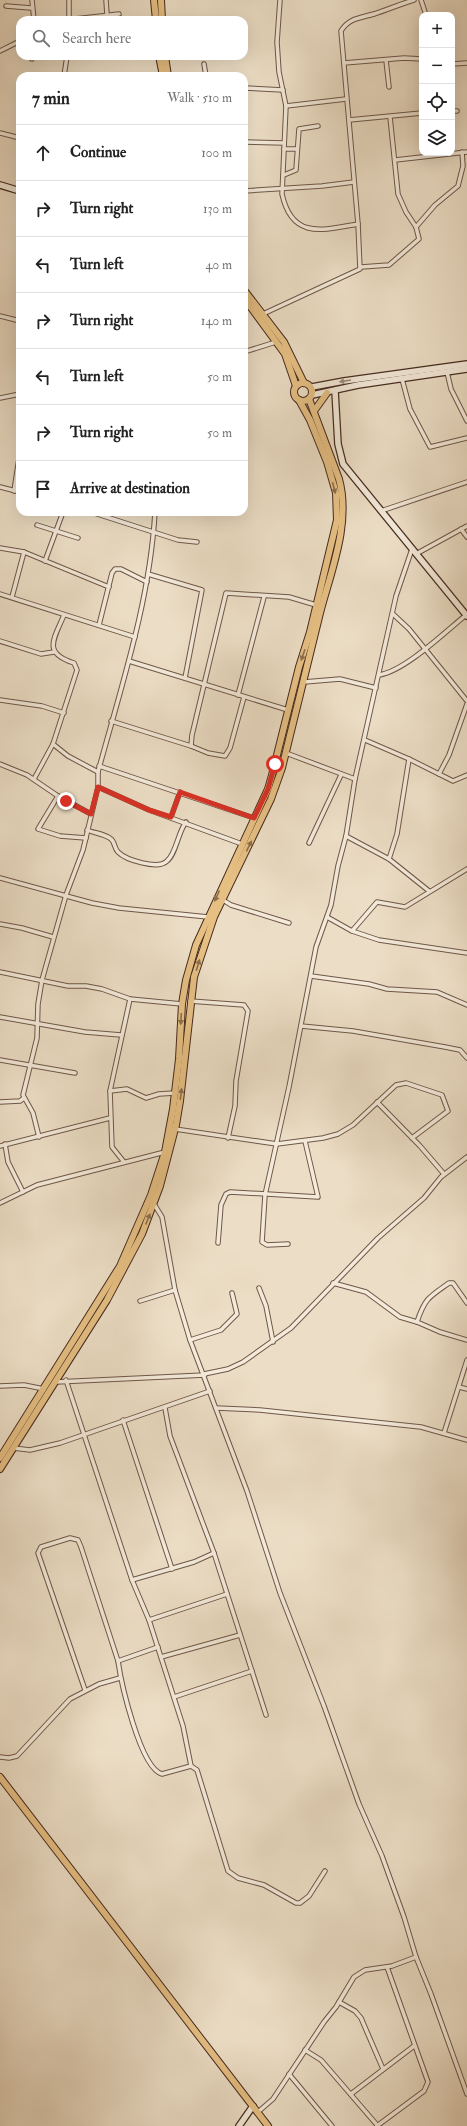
<!DOCTYPE html>
<html lang="en">
<head>
<meta charset="utf-8">
<style>
	:root { --surface:#fff; --page:#f6f6f6; --text:#222; --muted:#767676; --line:#e0e0e0 }
	body { margin:0; font-family:"IM FELL Double Pica",serif; background:var(--page); color:var(--text) }
	.controls { position:absolute; right:12px; top:12px; display:grid; overflow:hidden; border-radius:8px; box-shadow:0 4px 16px #0002 }
	.controls button { width:36px; height:36px; display:grid; place-items:center; padding:0; border:0; border-bottom:1px solid var(--line); background:var(--surface); color:var(--text); font:20px sans-serif }
	.stop { position:absolute; width:12px; height:12px; margin:-9px; border:3px solid #d93025; border-radius:50%; background:#fff }
	.stop.end { background:#d93025; border-color:#fff; box-shadow:0 1px 4px #0008 }
	.list { margin:0; padding:0; list-style:none }
	h2 { display:flex; justify-content:space-between; align-items:center; height:52px; margin:0; padding:0 16px; font-size:17px }
	h2 small { font-size:13px; font-weight:400; color:var(--muted) }
	.list li { display:grid; grid-template-columns:26px 1fr auto; gap:12px; align-items:center; box-sizing:border-box; height:56px; padding:0 16px; border-top:1px solid var(--line) }
	.list b { display:block; font-size:15px; white-space:nowrap }
	.list em { font-size:13px; font-style:normal; color:var(--muted) }
	.icon { flex:none; width:22px; height:22px; fill:none; stroke:currentColor; stroke-width:2; stroke-linecap:round; stroke-linejoin:round }
	.map { position:relative; flex:none; width:467px; height:2126px; overflow:hidden }
	.search { position:absolute; background:var(--surface); box-shadow:0 4px 16px #0002; left:16px; top:16px; width:232px; height:44px; display:flex; align-items:center; gap:10px; box-sizing:border-box; padding:0 14px; border-radius:12px; color:var(--muted); font-size:15px }
	.panel { position:absolute; background:var(--surface); box-shadow:0 4px 16px #0002; left:16px; top:72px; width:232px; height:444px; border-radius:12px }
	.map>svg:first-child { display:block }
	.lines { fill:none; stroke-linecap:round; stroke-linejoin:round }
	.street-casing { stroke:#6f5749; stroke-width:5.5 }
	.secondary-casing { stroke:#452a1f; stroke-width:8 }
	.primary-casing { stroke:#452a1f; stroke-width:8 }
	.street { stroke:#f3eada; stroke-width:3.5 }
	.secondary { stroke:#f3eada; stroke-width:5.5 }
	.primary { stroke:#e6bf83; stroke-width:6 }
	.oneway { fill:#9c8a7c }
	.oneway2 { fill:#8d6d4c }
	.route { stroke:#d93025; stroke-width:5 }
</style>
</head>
<body>
<div class="map">
<svg width="467" height="2126" viewBox="0 0 467 2126">
	<rect width="100%" height="100%" fill="#ecdec6"/>
	<filter id="stains"><feTurbulence type="fractalNoise" baseFrequency=".005" numOctaves="4"/><feColorMatrix values="0 0 0 0 .2 0 0 0 0 .09 0 0 0 0 .02 0 0 0 .5 -.17"/></filter>
	<radialGradient id="worn" r=".72"><stop offset=".6" stop-color="#630" stop-opacity="0"/><stop offset="1" stop-color="#630" stop-opacity=".3"/></radialGradient>
	<g class="lines">
		<defs>
			<g id="street">
				<path d="M32 0 34 20"/>
				<path d="M69 0V20"/>
				<path d="M106 0 107 15"/>
				<path d="M280 0 277 42 279 72 286 106 282 194C292 240 323 230 358 224"/>
				<path d="M421 0 426 15"/>
				<path d="M6 6 31 8"/>
				<path d="M66 20 119 14"/>
				<path d="M0 51 20 41"/>
				<path d="M99 56H112"/>
				<path d="M32 59 33 56"/>
				<path d="M386 60 389 87"/>
				<path d="M344 63 404 58 422 59"/>
				<path d="M204 64 206 76"/>
				<path d="M452 64 467 63"/>
				<path d="M64 76 67 56"/>
				<path d="M244 88 283 90"/>
				<path d="M286 106 346 99"/>
				<path d="M452 111H457"/>
				<path d="M349 120 422 113"/>
				<path d="M0 133 20 138"/>
				<path d="M244 142 284 143"/>
				<path d="M284 149H296"/>
				<path d="M395 160 467 152"/>
				<path d="M284 175 296 170 299 129 318 126"/>
				<path d="M244 191 322 186 354 182"/>
				<path d="M416 227 435 205 458 186 463 166 462 152"/>
				<path d="M361 267 389 265 419 239 416 227 406 212 398 194 390 117"/>
				<path d="M263 314 360 269 358 224 341 31C349 18 360 18 374 14 387 10 400 4 414 0"/>
				<path d="M0 316 20 321"/>
				<path d="M244 352 276 342"/>
				<path d="M447 372 451 389 467 421"/>
				<path d="M402 379 410 409 430 447 467 438"/>
				<path d="M0 398 20 394"/>
				<path d="M0 487 20 492"/>
				<path d="M14 491 20 452"/>
				<path d="M381 511 467 482"/>
				<path d="M91 512 178 540 197 542"/>
				<path d="M37 525 78 538"/>
				<path d="M461 529 467 537"/>
				<path d="M0 548 24 552 109 587"/>
				<path d="M416 554 467 526"/>
				<path d="M45 561 63 512"/>
				<path d="M148 574 202 590 185 678"/>
				<path d="M0 594 135 637"/>
				<path d="M12 597 24 552"/>
				<path d="M393 614 409 629 467 701"/>
				<path d="M64 615C54 639 42 653 74 663L77 670 53 744 68 756 98 772"/>
				<path d="M99 625 112 573 115 569H121L147 582"/>
				<path d="M0 641 41 654 54 652"/>
				<path d="M129 661 288 710"/>
				<path d="M379 675C405 671 445 632 466 615"/>
				<path d="M304 682 340 679 376 688"/>
				<path d="M238 695 264 597"/>
				<path d="M0 700 42 706 64 713"/>
				<path d="M111 721 191 746 208 753 225 756 230 748 244 697"/>
				<path d="M365 740 409 759 453 781 467 775"/>
				<path d="M191 746 192 735 226 593 289 597 316 605"/>
				<path d="M286 753 355 779"/>
				<path d="M0 764 27 775 58 796 91 814"/>
				<path d="M99 766 254 818"/>
				<path d="M439 774 449 755 467 704"/>
				<path d="M34 779 53 744"/>
				<path d="M98 787 149 810 242 844"/>
				<path d="M58 796 38 829 60 836 86 838"/>
				<path d="M171 817 180 792"/>
				<path d="M87 830C94 833 105 834 111 839 115 842 114 848 118 852 126 860 158 870 167 861 176 854 178 832 186 822"/>
				<path d="M346 836 389 859 429 891"/>
				<path d="M309 843 341 775"/>
				<path d="M389 859 397 834 409 759"/>
				<path d="M0 878 92 903 119 908 208 917"/>
				<path d="M223 900 231 905 289 923"/>
				<path d="M327 917 352 931 379 940 467 953"/>
				<path d="M0 924 22 928 53 937"/>
				<path d="M352 931 377 902 405 907 467 869"/>
				<path d="M0 972 68 986H86L102 989 130 999 182 1004"/>
				<path d="M311 976 369 984 387 989 437 992 467 1005"/>
				<path d="M190 1001 244 1005 248 1011 236 1081 235 1106 228 1138"/>
				<path d="M0 1017 85 1032 121 1035"/>
				<path d="M301 1026 353 1031 445 1047 460 1050 467 1058"/>
				<path d="M0 1060 75 1073"/>
				<path d="M110 1091 127 1089 146 1098 159 1094 175 1093"/>
				<path d="M0 1102 20 1101 24 1098"/>
				<path d="M377 1102 420 1146 444 1174"/>
				<path d="M175 1129 277 1144 323 1138 338 1134 353 1125 396 1085 406 1083 442 1095 448 1111 412 1138"/>
				<path d="M39 1137 33 1113 23 1095 37 1038 38 1004 42 980 66 895 83 850 98 787V772C121 687 150 601 155 512"/>
				<path d="M5 1144 8 1162 23 1192"/>
				<path d="M0 1146 110 1118"/>
				<path d="M124 1162 112 1147 110 1091 130 999"/>
				<path d="M0 1203 37 1185 165 1152"/>
				<path d="M154 1204 162 1217 175 1290 190 1340 247 1491 280 1593 324 1706 359 1804 382 1856 404 1917 416 1957 431 1994 467 2094"/>
				<path d="M218 1243 221 1205 226 1194 230 1192 318 1197 305 1141"/>
				<path d="M288 1244 267 1245 262 1242 265 1195 289 1087 316 947 331 905 338 866 346 836 355 779 396 596 412 549"/>
				<path d="M333 1283 366 1292 400 1317 417 1322C425 1298 429 1297 449 1283H453L467 1303"/>
				<path d="M259 1288 266 1306 273 1342"/>
				<path d="M140 1301 175 1290"/>
				<path d="M417 1322 440 1332 467 1340"/>
				<path d="M190 1340 221 1330 237 1314 232 1293"/>
				<path d="M66 1380 132 1580 149 1620 183 1726 191 1766 197 1770 228 1871 238 1878 264 1885 296 1903H300L309 1896 325 1871"/>
				<path d="M56 1382 205 1375 204 1374 228 1369 243 1362 291 1328 378 1238 424 1198 441 1177 467 1157"/>
				<path d="M0 1386 24 1385 44 1389"/>
				<path d="M459 1387 467 1389"/>
				<path d="M165 1408 170 1436 214 1553 266 1715"/>
				<path d="M216 1408 260 1410 421 1427 467 1440"/>
				<path d="M123 1420 172 1569"/>
				<path d="M444 1433 467 1360"/>
				<path d="M13 1448 30 1450 60 1443 210 1391"/>
				<path d="M132 1580 194 1562 214 1553"/>
				<path d="M149 1620 227 1594"/>
				<path d="M161 1657 240 1635"/>
				<path d="M118 1661 158 1647"/>
				<path d="M85 1690 38 1553 41 1547 70 1538 78 1540 81 1547 118 1661C121 1682 140 1768 162 1774L191 1766"/>
				<path d="M174 1697 252 1671"/>
				<path d="M0 1757 9 1758 17 1756 70 1699 99 1684 120 1678"/>
				<path d="M339 2002 355 2011 361 2018 383 2069"/>
				<path d="M305 2050 321 2060 377 2125"/>
				<path d="M289 2074 332 2126"/>
				<path d="M351 2094 414 2046"/>
				<path d="M258 2112 273 2099 324 2022 336 2007 354 1977 365 1970 392 1966 416 1957"/>
				<path d="M377 2126 424 2091 428 2082 387 1967"/>
			</g>
			<g id="secondary">
				<path d="M0 185 20 191"/>
				<path d="M312 387 344 381 467 364"/>
				<path d="M335 391 338 444 343 464 467 616"/>
				<path d="M312 395 358 385 467 369"/>
				<path d="M239 2126 253 2106"/>
			</g>
			<g id="primary">
				<path d="M154 0 156 20"/>
				<path d="M161 0 162 20"/>
				<path d="M159 56 163 76"/>
				<path d="M165 56 168 76"/>
				<path d="M244 290 284 342 304 383"/>
				<path d="M244 298 285 354 296 386"/>
				<circle cx="303" cy="392" r="9"/>
				<path d="M314 411 327 393"/>
				<path d="M0 1458 120 1266 151 1195 165 1152 173 1109 179 1059 182 1004 186 980 196 945 268 789 272 775 299 667 310 632 337 520 336 493 327 462 310 420 299 400"/>
				<path d="M0 1469 107 1300 142 1234 160 1186 176 1125 180 1101 194 977 214 917 271 799 282 768C295 716 307 665 320 613 331 571 351 523 339 479L309 399"/>
				<path d="M0 1777 268 2126"/>
			</g>
		</defs>
		<!-- street casing -->
		<use href="#street" class="street-casing"/>
		<!-- secondary casing -->
		<use href="#secondary" class="secondary-casing"/>
		<!-- primary casing -->
		<use href="#primary" class="primary-casing"/>
		<!-- street -->
		<use href="#street" class="street"/>
		<!-- secondary -->
		<use href="#secondary" class="secondary"/>
		<!-- primary -->
		<use href="#primary" class="primary"/>
	</g>
	<!-- one-way arrows -->
	<defs><path id="oneway-solid" d="M-6-.8H1V-3.2L6.5 0L1 3.2V.8H-6Z"/></defs>
	<use class="oneway" href="#oneway-solid" transform="translate(345 381) rotate(171)"/>
	<g class="oneway2">
		<use href="#oneway-solid" transform="translate(334 488) rotate(76)"/>
		<use href="#oneway-solid" transform="translate(303 655) rotate(109)"/>
		<use href="#oneway-solid" transform="translate(249 846) rotate(-64)"/>
		<use href="#oneway-solid" transform="translate(217 896) rotate(114)"/>
		<use href="#oneway-solid" transform="translate(198 965) rotate(-73)"/>
		<use href="#oneway-solid" transform="translate(181 1019) rotate(93)"/>
		<use href="#oneway-solid" transform="translate(181 1094) rotate(-83)"/>
		<use href="#oneway-solid" transform="translate(148 1219) rotate(-68)"/>
	</g>
	<g class="lines">
		<!-- route -->
		<path class="route" d="M66 801 91 814 98 787 149 810 171 817 180 792 254 818 268 789 275 764"/>
	</g>
	<rect width="100%" height="100%" filter="url(#stains)"/>
	<rect width="100%" height="100%" fill="url(#worn)"/>
</svg>
<div class="controls">
<button>+</button>
<button>−</button>
<button><svg class="icon" aria-label="locate" viewBox="0 0 24 24"><circle cx="12" cy="12" r="6"/><path d="M12 2v4M12 18v4M2 12h4M18 12h4"/></svg></button>
<button><svg class="icon" aria-label="layers" viewBox="0 0 24 24"><path d="M12 4l9 5-9 5-9-5zM3 14l9 5 9-5"/></svg></button>
</div>
<div class="stop" style="left:275px;top:764px"></div>
<div class="stop end" style="left:66px;top:801px"></div>
<div class="search"><svg class="icon" aria-label="search" viewBox="0 0 24 24"><circle cx="10" cy="10" r="6"/><path d="M15 15l6 6"/></svg>Search here</div>
<section class="panel">
<h2>7 min<small>Walk · 510 m</small></h2>
<ul class="list">
<li><svg class="icon" aria-label="ahead" viewBox="0 0 24 24"><path d="M12 20V5M6 11l6-6 6 6"/></svg><div><b>Continue</b></div><em>100 m</em></li>
<li><svg class="icon" aria-label="right" viewBox="0 0 24 24"><path d="M7 20v-9h11M14 6l5 5-5 5"/></svg><div><b>Turn right</b></div><em>130 m</em></li>
<li><svg class="icon" aria-label="left" viewBox="0 0 24 24"><path d="M17 20v-9H6M10 6l-5 5 5 5"/></svg><div><b>Turn left</b></div><em>40 m</em></li>
<li><svg class="icon" aria-label="right" viewBox="0 0 24 24"><path d="M7 20v-9h11M14 6l5 5-5 5"/></svg><div><b>Turn right</b></div><em>140 m</em></li>
<li><svg class="icon" aria-label="left" viewBox="0 0 24 24"><path d="M17 20v-9H6M10 6l-5 5 5 5"/></svg><div><b>Turn left</b></div><em>50 m</em></li>
<li><svg class="icon" aria-label="right" viewBox="0 0 24 24"><path d="M7 20v-9h11M14 6l5 5-5 5"/></svg><div><b>Turn right</b></div><em>50 m</em></li>
<li><svg class="icon" aria-label="arrive" viewBox="0 0 24 24"><path d="M6 21V4h12l-3 4 3 4H6"/></svg><div><b>Arrive at destination</b></div></li>
</ul>
</section>
</div>
</body>
</html>
